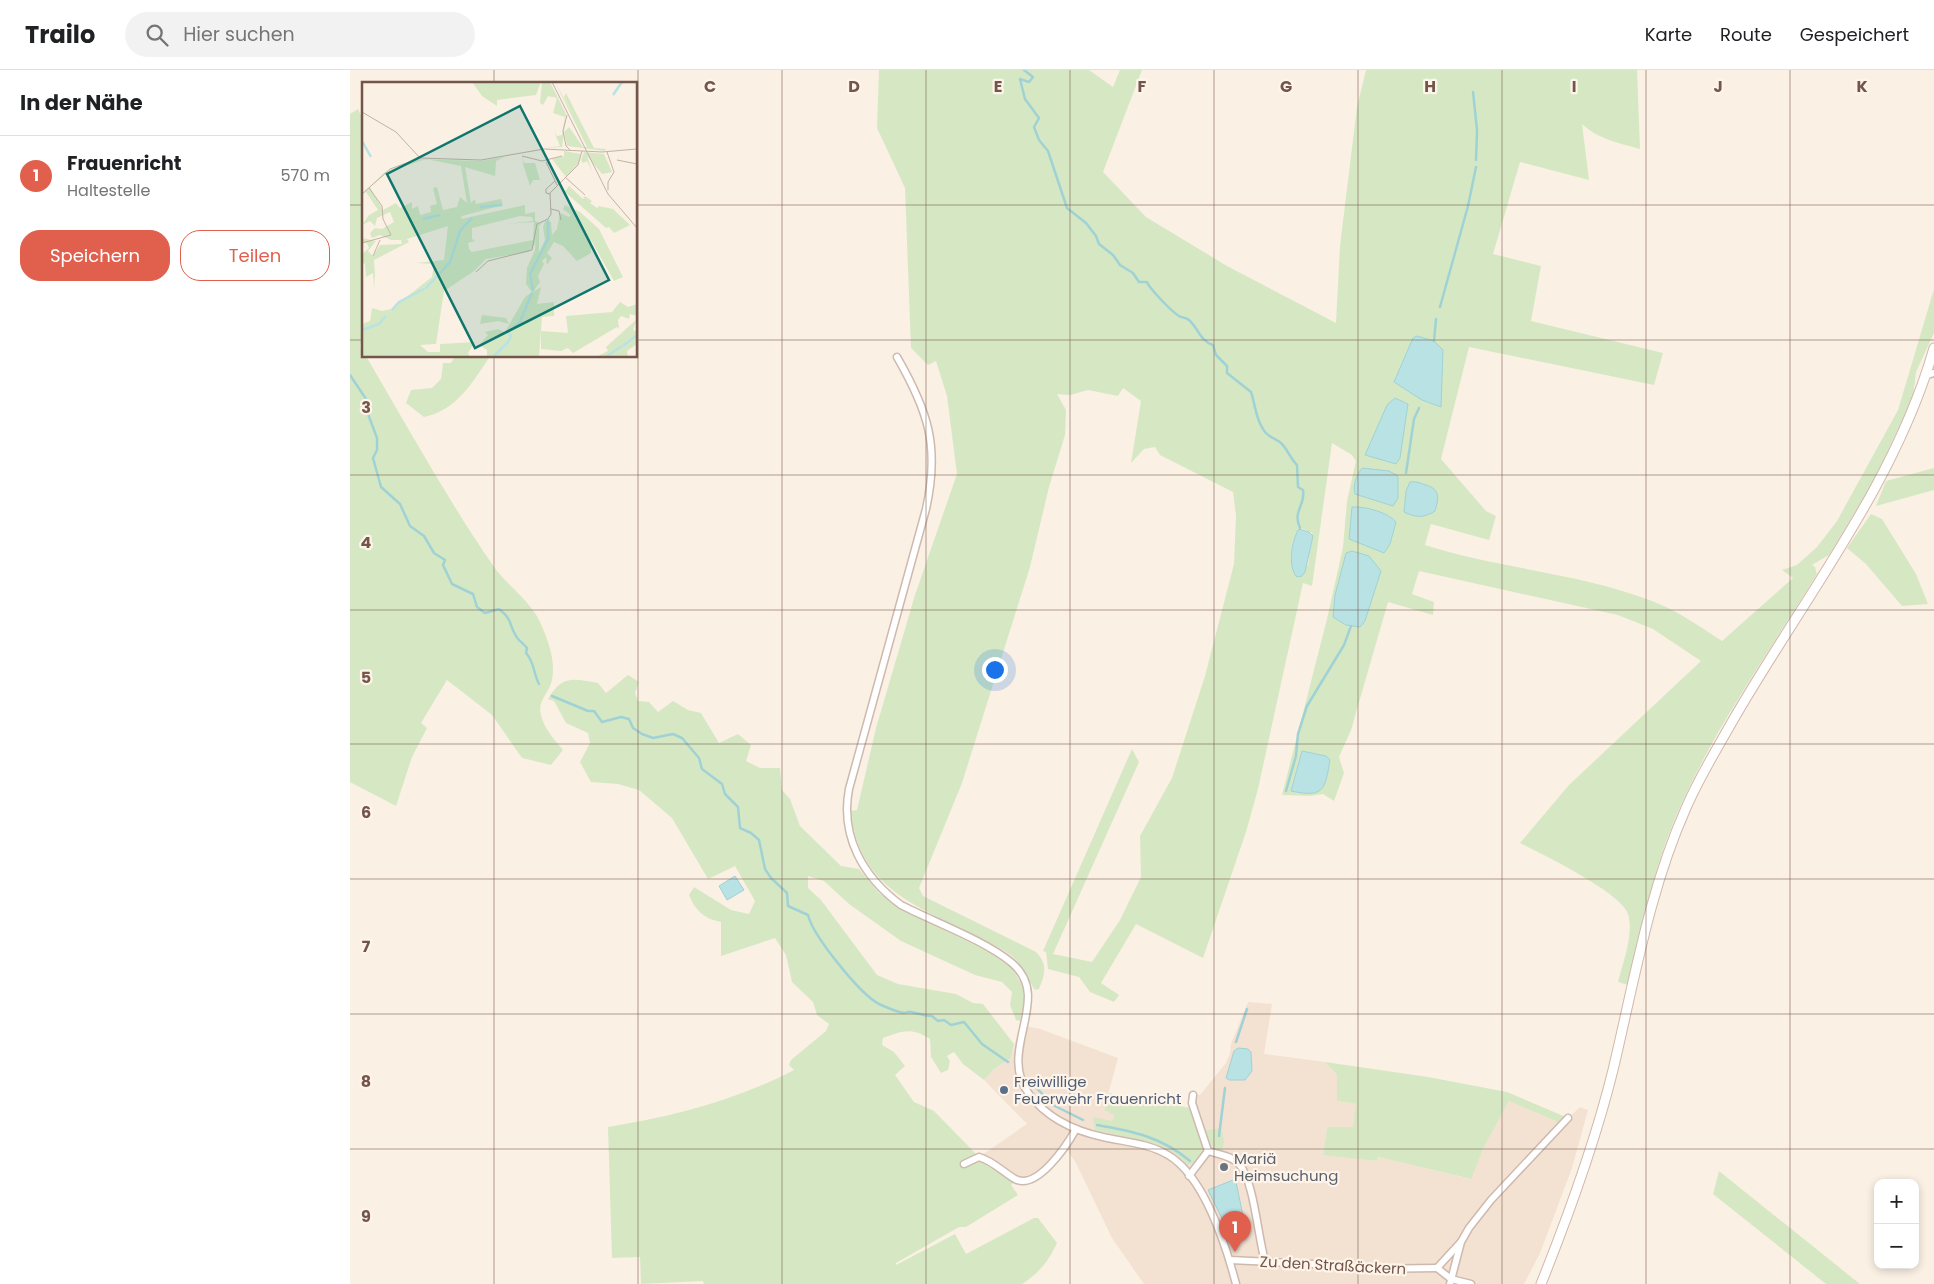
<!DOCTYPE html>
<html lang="de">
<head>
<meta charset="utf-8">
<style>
	:root { --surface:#fff; --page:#f2f2f2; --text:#202124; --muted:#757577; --line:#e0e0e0; --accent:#e1604d }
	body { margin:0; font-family:Poppins,sans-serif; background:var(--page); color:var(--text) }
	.controls { position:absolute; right:15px; bottom:15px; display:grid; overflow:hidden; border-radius:10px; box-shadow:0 2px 8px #0003 }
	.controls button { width:45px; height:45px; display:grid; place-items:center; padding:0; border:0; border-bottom:1px solid var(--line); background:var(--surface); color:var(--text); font:25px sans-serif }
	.you { position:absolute; left:644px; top:599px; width:18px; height:18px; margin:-12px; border:4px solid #fff; border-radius:50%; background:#1a73e8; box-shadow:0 0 0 8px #1a73e833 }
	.badge { display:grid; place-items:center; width:32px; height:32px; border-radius:50%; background:var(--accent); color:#fff; font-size:16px; font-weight:700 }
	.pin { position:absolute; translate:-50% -41px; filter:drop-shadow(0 1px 2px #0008) }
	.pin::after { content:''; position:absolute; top:26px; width:18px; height:15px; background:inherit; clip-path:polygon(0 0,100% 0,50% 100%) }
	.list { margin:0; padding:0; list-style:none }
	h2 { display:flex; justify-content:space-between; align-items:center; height:65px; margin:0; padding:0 20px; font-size:21px }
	h2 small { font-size:16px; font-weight:400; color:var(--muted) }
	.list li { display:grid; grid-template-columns:32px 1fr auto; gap:15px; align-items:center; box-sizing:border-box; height:80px; padding:0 20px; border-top:1px solid var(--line) }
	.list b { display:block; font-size:19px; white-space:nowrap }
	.list p { margin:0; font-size:16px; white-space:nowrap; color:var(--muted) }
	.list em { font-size:16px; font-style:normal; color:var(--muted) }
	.actions { display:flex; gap:10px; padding:15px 20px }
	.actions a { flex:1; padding:11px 0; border:1px solid var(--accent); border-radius:20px; text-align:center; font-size:18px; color:var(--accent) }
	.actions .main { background:var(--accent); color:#fff }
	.icon { flex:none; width:28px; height:28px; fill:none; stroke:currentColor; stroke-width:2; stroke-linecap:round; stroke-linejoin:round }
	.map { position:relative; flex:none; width:1584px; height:1214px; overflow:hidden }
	header { display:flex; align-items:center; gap:30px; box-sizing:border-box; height:70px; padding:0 25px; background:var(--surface); border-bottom:1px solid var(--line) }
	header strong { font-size:24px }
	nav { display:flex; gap:28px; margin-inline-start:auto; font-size:18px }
	.search { width:350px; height:45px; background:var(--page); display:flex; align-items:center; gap:12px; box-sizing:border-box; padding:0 18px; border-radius:28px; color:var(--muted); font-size:19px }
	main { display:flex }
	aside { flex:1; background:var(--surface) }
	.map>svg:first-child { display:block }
	.residential { fill:#f3e1d2 }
	.green { fill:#d6e8c3; fill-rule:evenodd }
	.water { fill:#b9e2e4; stroke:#a0d2d5 }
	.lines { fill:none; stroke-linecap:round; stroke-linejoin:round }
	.stream { stroke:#a0d2d5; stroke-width:2.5 }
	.minor-casing { stroke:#ceb9ae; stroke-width:9 }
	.secondary-casing { stroke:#d1b8ab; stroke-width:11 }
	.minor { stroke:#fff; stroke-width:6 }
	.secondary { stroke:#fff; stroke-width:9 }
	.grid { fill:none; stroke:#73554a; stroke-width:1; stroke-opacity:0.55 }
	.service-dot { fill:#5c6f8a; stroke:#fef4ea; stroke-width:2 }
	.worship-dot { fill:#6b7280; stroke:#fef4ea; stroke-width:2 }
	.labels { text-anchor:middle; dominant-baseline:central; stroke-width:4.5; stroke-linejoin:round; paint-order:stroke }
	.service-label { font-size:15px; fill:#4e5e75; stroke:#fef4ea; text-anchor:start }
	.worship-label { font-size:15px; fill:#5b616d; stroke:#fef4ea; text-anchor:start }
	.street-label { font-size:15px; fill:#73554a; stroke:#fef4ea }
	.inset-river { fill:none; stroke:#b9e2e4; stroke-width:2.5 }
	.inset-road { fill:none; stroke:#c5b2a6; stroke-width:1 }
	.view { fill:#0f766e; fill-opacity:0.15; stroke:#0f766e; stroke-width:2.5 }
	.inset-edge { fill:none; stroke:#73554a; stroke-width:2.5 }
	.grid-label { font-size:16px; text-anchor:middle; font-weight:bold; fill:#73554a; stroke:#fef4ea; stroke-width:4.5; stroke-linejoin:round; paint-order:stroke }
</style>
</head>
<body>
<header>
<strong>Trailo</strong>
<div class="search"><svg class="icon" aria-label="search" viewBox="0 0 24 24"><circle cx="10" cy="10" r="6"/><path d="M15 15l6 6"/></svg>Hier suchen</div>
<nav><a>Karte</a><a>Route</a><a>Gespeichert</a></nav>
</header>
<main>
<aside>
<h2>In der Nähe<small></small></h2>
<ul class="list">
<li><span class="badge">1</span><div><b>Frauenricht</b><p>Haltestelle</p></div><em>570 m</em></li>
</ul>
<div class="actions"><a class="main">Speichern</a><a>Teilen</a></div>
</aside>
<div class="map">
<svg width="1584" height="1214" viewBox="0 0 1584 1214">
	<rect width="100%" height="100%" fill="#fbf0e4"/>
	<!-- residential -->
	<path class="residential" d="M898 932 922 934 914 984 975 992 987 1005V1031L1006 1034 1004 1057H977L973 1085 1027 1091 1028 1087 1120 1109 1133 1079 1159 1031 1212 1054 1230 1037 1238 1040 1222 1098 1190 1183 1174 1214H794L762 1168 726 1093 716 1078 684 1110 676 1112 629 1087 677 1054 634 1010 644 999 661 988 670 955 690 959 768 988 754 1039 764 1045 762 1051 746 1060 803 1073 824 1083 835 1093 843 1025H850L876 993 880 983 881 974Z"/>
	<!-- green -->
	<g class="green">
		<path d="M529 0H739L763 17 770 0H792L753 102 796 147 877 196 986 253 990 176 1007 37 1016 0H1287L1290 79C1269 73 1248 69 1232 54L1239 110 1170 92 1143 184 1191 196 1181 251 1313 283 1304 315 1119 277 1091 389 1136 441 1146 446 1139 470 1081 454 1075 475C1150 499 1230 503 1302 531 1328 541 1349 556 1372 571L1443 508 1432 500 1447 495 1467 477 1487 451 1548 340 1584 219V263L1566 302 1563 327 1524 411 1484 477 1479 485 1462 495 1465 497 1467 504C1422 577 1371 649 1335 726 1306 786 1293 851 1278 915L1268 912C1273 892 1284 864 1278 844 1272 823 1192 784 1170 773L1219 715 1351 591 1303 559 1268 545 1069 501 1062 524 1084 532 1083 545 1038 532 1001 660 989 687 994 703 984 731 973 724 960 726 932 725 977 549 993 477 997 431 1006 391 1002 385 982 373 962 516 953 513 908 719 896 762 853 888 786 854 751 913 769 925 764 932 740 922 729 907 698 899 696 882 693 881 782 679 789 692 703 884 742 892 770 850 791 807 790 766 822 708 855 606 884 494 886 446 883 422 810 385 805 377 794 379 781 393 791 331 773 318 768 326 738 320 720 325 707 324 716 340 715 365 699 417 680 497 612 713 569 818 573 826 686 882C698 894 695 904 689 919L685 920C678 910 673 896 664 888 653 878 638 872 624 865 565 835 508 817 501 741L507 740 526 658 565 525 607 404 597 326 586 291 578 295 561 278 555 118 527 58ZM951 458 962 463 958 495 943 501 942 477Z"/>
		<path d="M8 39 14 52V272L10 275 14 286H16C57 356 96 427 142 494 155 514 180 530 190 552 198 570 206 591 202 610 199 624 187 630 191 645 194 659 205 670 213 680L201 695 172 688 142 645 97 610 71 653 77 658 62 687 46 736 0 712V44Z"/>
		<path d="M105 286H140C123 312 106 341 74 347L56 333 61 320 82 318 91 309 93 293H101Z"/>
		<path d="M1584 398V420L1526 436 1536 411Z"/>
		<path d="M1521 444 1532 449 1566 504 1578 534 1552 536 1516 494 1497 478Z"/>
		<path d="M278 605 289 612 285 623 288 631 299 632 308 642 323 631 338 640 351 643 369 673 388 664 401 675 396 691 410 698H430L432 720 440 729 450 756 491 796 509 799 529 823 560 843 645 885 661 897 673 916 675 935 670 951 666 950 660 935 662 922 652 912 625 905 551 871 499 834 474 811 458 806V818L471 830 527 905 548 914 606 924 623 933 633 934 664 974 661 988 644 999 634 1010 613 994 604 982 597 986 600 991 598 1000 591 1003 581 987 580 969C561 957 553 961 533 968L532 975 544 982 555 996 545 1005 564 1032 584 1041 629 1087 667 1110 661 1115 668 1125 616 1157H609L546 1193V1195L605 1164 616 1184 684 1148H688L707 1173C698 1192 689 1203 672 1214H354L353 1211 291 1214 290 1187 262 1188 258 1057C321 1047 387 1030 444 1000L439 995 441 990 476 961 479 954 467 945 463 932 442 912 436 885 425 868 371 886V852C354 849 345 840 339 825L344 817 381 840 399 844 405 831 385 796 358 809 322 748 289 720 268 714 241 712 230 692 240 673 238 663 216 653 204 631 198 629C212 604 224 609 248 613L256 623Z"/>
		<path d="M975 992 1078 1007 1157 1022 1218 1048 1212 1054 1159 1031 1133 1079 1121 1109 1028 1087 1027 1091 979 1086 973 1085 977 1057H1003L1006 1034 987 1031V1005Z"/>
		<path d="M759 1023 841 1038C847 1055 866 1088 838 1095L824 1083 803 1073 745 1060 743 1047 762 1051 764 1045 754 1040Z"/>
		<path d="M871 1058 874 1071 872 1082 864 1079 853 1061Z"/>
		<path d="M1369 1101 1510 1214H1476L1363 1124Z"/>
	</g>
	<!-- water -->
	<g class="water">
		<path d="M1067 266 1084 271 1093 280 1091 337 1072 330 1044 312 1063 268Z"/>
		<path d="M1045 328 1058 334 1050 388 1046 394 1015 385 1037 335Z"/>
		<path d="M1012 398 1039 401 1048 406V428L1043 436 1005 424C1002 415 1007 405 1012 398Z"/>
		<path d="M1060 412C1066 411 1070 413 1076 415 1090 419 1089 428 1085 441 1074 448 1066 448 1054 442L1056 421Z"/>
		<path d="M1002 437C1014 436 1038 442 1046 452L1040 474 1034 483 999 469Z"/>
		<path d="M949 459 959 462 963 466 955 502 952 506 947 507C937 497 942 469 949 459Z"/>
		<path d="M1002 481 1019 486 1031 501 1015 551 1010 557 996 555 983 547 985 525 996 483Z"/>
		<path d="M952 681 976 686 980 690C975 720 974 728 941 721Z"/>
		<path d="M385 806 394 820 377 830 369 816Z"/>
		<path d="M888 978 898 979 901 982 902 1001 895 1010H879L876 1008 884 981Z"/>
		<path d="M883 1110 886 1112 897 1165 893 1170 889 1171 879 1163 858 1120Z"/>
	</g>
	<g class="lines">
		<!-- stream -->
		<g class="stream">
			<path d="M674 0 683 7 679 12 670 9 675 29 689 48 684 57 689 70 698 81 717 138 736 153 746 166 749 174 763 185 770 195 783 203 789 212H797C799 218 822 242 829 246 832 248 836 247 839 250 849 259 850 271 863 275L866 285 877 296V303L901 322C905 333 905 347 913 359 917 367 925 368 931 373 938 380 940 388 947 395L948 417 953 420C956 435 942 441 950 458"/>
			<path d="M1123 22 1127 60 1126 90"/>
			<path d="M1090 237 1118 136 1126 97"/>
			<path d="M1084 271 1086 249"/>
			<path d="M0 305 20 335 18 344 27 368V380L23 388 31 417 50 434 60 456 74 466 84 483 95 490 93 495 102 514 123 524 127 537 135 543 149 539C164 551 158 554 166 566 168 570 174 574 177 578L176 583C185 593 183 603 189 614"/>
			<path d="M1056 403 1064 349 1069 338"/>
			<path d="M202 626 238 641H244L252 652 271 647 279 649 283 658 292 664 303 668 323 664 332 668 349 688 352 699 372 714 375 724 388 737 390 758 401 763 409 770 415 799 421 808 437 823 438 836 458 845C463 866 510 924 529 934 536 937 546 942 554 943 556 943 559 941 561 942 568 943 574 946 582 946L588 951 594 950 601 955 614 952 632 974 658 992"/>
			<path d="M936 721 946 686 948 664 957 636 994 575 1001 556"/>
			<path d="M886 972 897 939"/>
			<path d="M680 1011 697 1029"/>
			<path d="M703 1035 733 1050"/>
			<path d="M747 1055C782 1061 812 1067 840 1091"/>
			<path d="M869 1066 875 1018"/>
		</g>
		<defs>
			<g id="minor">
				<path d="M547 287C578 341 590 376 576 439L499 719C490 766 513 807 551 835 582 851 636 871 662 893 704 929 646 980 679 1024 697 1048 725 1061 753 1067 775 1072 798 1073 818 1085 854 1106 876 1176 886 1214"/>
				<path d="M1577 305 1584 303"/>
				<path d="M843 1025 842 1033 858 1081"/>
				<path d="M614 1094 629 1087C643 1091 653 1102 665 1109 687 1121 717 1075 726 1059"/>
				<path d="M839 1106 858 1081C868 1084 882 1086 889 1094 904 1110 908 1168 915 1191"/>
				<path d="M880 1190 983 1195 1017 1199 1087 1198"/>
				<path d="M1087 1198 1101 1209 1121 1214"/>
				<path d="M1087 1198 1110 1173"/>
				<path d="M1100 1214 1111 1172 1119 1158 1141 1130 1218 1048"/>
			</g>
			<path id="secondary" d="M1191 1214C1219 1144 1245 1073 1263 1000 1284 912 1299 821 1336 738 1349 708 1366 680 1382 652 1452 530 1545 415 1584 278"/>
		</defs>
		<!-- minor casing -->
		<use href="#minor" class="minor-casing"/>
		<!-- secondary casing -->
		<use href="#secondary" class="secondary-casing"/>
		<!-- minor -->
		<use href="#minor" class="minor"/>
		<!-- secondary -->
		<use href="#secondary" class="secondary"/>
	</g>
	<!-- grid -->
	<path class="grid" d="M144 0V14M288 0V1214M432 0V1214M576 0V1214M720 0V1214M864 0V1214M1008 0V1214M1152 0V1214M1296 0V1214M1440 0V1214M0 135H14M286 135H1584M0 270H14M286 270H1584M144 286V1214M0 405H1584M0 540H1584M0 674H1584M0 809H1584M0 944H1584M0 1079H1584"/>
	<!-- markers -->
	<circle class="service-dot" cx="654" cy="1020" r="5"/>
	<circle class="worship-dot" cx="874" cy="1097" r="5"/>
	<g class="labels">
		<!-- service labels -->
		<g class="service-label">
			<text x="664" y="1011">Freiwillige<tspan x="664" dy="17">Feuerwehr Frauenricht</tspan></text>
		</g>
		<!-- worship labels -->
		<g class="worship-label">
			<text x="884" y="1088">Mariä<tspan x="884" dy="17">Heimsuchung</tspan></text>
		</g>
		<!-- street labels -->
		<g class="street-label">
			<text transform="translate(983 1195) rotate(3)">Zu den Straßäckern</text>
		</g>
	</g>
	<!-- overview -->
	<g transform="translate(12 12)">
		<rect width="275" height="275" fill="#fbf0e4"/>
		<path d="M110 0H179L174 13 135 18V24L120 14ZM180 0H188L204 32 200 65 183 66 198 64 192 49 195 54 200 53 203 35 191 31 195 16 186 14 181 23 178 21ZM193 0 213 36 202 15 204 11 232 66 244 67 243 69 205 64 202 50 207 45 221 65H225ZM202 69 219 72 216 82 204 95 190 77 202 74ZM222 70 242 72 250 90 240 92 225 74 230 89 225 79 221 81 219 78ZM160 74 162 81H173L178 98H171L168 104 161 82ZM142 75 134 79 133 94 103 85 109 121 113 117 114 122 139 117 141 123 100 134 99 137 163 123V132L173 130V139L176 140 173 162 167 170 124 177 112 189 82 209 74 262 58 263 66 270H78V262L113 260 106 271 108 275H0V242L8 239 10 226 20 229 29 227 70 195 72 182 54 181 82 178 86 144 45 157 47 160 12 178 13 193 12 207 11 191 4 195 3 181 0 183V172L7 166 5 161H0V156L14 159 6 169 11 174 18 163 40 162 39 158H29L18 153 10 156 8 151 13 146 20 147 32 140 28 130 15 136 13 144 8 139 0 143 7 133 16 128 4 110 0 112 23 90 54 77 118 79ZM64 77 99 84 105 121 98 115 95 125 81 128 75 105 71 106 75 122 68 124 69 130 58 133 56 124 50 127V120L38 126 34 121 21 128 8 105 26 90ZM158 134 170 135 171 139 144 142 172 140 171 158 110 170 107 167 106 161 113 159 110 157V146ZM207 104 221 117 223 114 230 119 228 121 235 126 237 124 251 127 268 143 252 151 247 145 244 146 203 110ZM203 123 218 130 237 147 261 195 252 199 229 158V171L215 179 201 164 192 160 185 171 190 176 185 183 184 175 180 179 182 182 176 194 178 200 171 210 179 205 175 222 192 220V234L180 235 177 274 181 275H121L125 274V268L117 263 126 253 123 250 136 247 143 250 163 215 170 210 164 202 165 186 173 168 175 143 181 140 177 144V171L183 158 181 145 183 139 189 140 190 153 195 147 198 131 207 135 209 133 201 127ZM258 220 266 225 275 222V234L268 232 267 237 259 234 256 238 257 247 255 245 211 271 206 266 199 269 179 267V249L206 251 204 234 250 230ZM120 233 144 236 147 242 137 239 118 242ZM275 237 271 248 275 249V262L265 269 266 275H234L246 269 244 265Z" fill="#d6e8c3" fill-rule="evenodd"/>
		<path class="inset-river" d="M251 13 260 0M0 59 9 75M118 125 140 123M61 137 78 133M63 207 88 180 98 149 110 136M171 209 168 192 186 157V138M30 228 37 220 62 207M0 248 17 242 24 234M261 264 275 253M131 275 146 260 149 254 146 250 158 240 170 211M244 275 260 264"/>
		<path class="inset-road" d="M190 0 246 112 275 146M0 30 34 50 58 76M205 33 201 49 204 64 208 68M245 70 252 90 246 100V108M160 74 180 79 200 74M255 78 275 82M184 80 195 103M203 95 223 113M0 112 28 87 58 76 119 78 182 67 240 70 275 67M188 112 184 111V107L193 99M189 127 197 129 199 138M0 161 29 153 21 137 20 124 7 106M11 174 18 158M114 190 126 179 170 168 175 142 186 137 189 132 188 111 216 83 220 69"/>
		<path class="view" d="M158 24 247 198 113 266 25 92Z"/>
		<rect width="275" height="275" class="inset-edge"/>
	</g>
	<g class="grid-label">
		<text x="360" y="22">C</text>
		<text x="504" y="22">D</text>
		<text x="648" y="22">E</text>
		<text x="792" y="22">F</text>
		<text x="936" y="22">G</text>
		<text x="1080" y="22">H</text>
		<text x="1224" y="22">I</text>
		<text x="1368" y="22">J</text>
		<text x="1512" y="22">K</text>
		<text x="16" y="343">3</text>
		<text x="16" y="478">4</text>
		<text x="16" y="613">5</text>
		<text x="16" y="748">6</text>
		<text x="16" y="882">7</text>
		<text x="16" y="1017">8</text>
		<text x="16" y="1152">9</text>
	</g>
</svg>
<div class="controls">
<button>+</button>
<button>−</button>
</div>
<div class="you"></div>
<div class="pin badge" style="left:885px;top:1182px">1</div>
</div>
</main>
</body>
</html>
